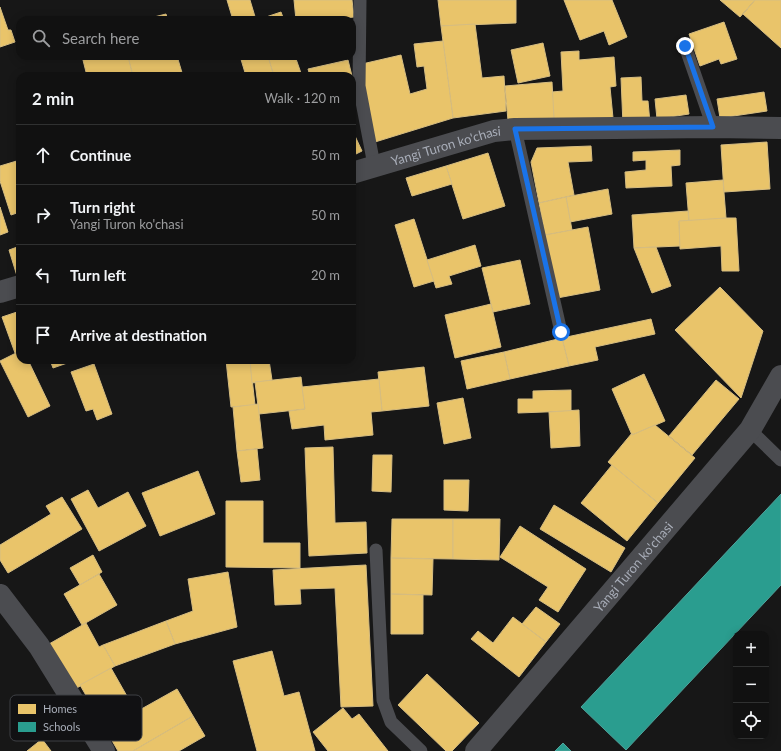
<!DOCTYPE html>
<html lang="en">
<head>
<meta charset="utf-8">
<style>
	:root { --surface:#111; --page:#1a1a1a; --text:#f1f3f6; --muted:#9c9d9f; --line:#303131 }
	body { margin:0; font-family:Lato,sans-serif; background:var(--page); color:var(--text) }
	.controls { position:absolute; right:12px; bottom:12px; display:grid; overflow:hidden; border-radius:8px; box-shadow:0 2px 10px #0003 }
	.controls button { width:36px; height:36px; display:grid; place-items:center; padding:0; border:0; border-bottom:1px solid var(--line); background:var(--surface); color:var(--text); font:20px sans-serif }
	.stop { position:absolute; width:12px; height:12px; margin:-9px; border:3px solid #1a73e8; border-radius:50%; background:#fff }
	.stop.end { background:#1a73e8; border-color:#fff; box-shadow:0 1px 4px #0008 }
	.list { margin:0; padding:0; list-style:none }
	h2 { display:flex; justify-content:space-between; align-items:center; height:52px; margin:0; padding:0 16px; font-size:17px }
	h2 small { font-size:13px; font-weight:400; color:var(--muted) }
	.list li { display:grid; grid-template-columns:26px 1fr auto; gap:12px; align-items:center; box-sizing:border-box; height:60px; padding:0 16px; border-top:1px solid var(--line) }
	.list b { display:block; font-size:15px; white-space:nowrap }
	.list p { margin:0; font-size:13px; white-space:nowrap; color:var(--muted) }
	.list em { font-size:13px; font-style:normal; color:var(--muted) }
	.icon { flex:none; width:22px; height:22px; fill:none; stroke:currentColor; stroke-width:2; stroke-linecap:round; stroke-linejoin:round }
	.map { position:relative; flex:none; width:781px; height:751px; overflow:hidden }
	.search { position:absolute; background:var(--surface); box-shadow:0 2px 10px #0003; left:16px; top:16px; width:340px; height:44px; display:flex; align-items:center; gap:10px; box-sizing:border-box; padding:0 14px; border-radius:12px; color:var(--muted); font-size:15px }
	.panel { position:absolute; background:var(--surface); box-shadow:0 2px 10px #0003; left:16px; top:72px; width:340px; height:292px; border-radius:12px }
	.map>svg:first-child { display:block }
	.homes { fill:#e9c46a; stroke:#d6bd81 }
	.schools { fill:#2a9d8f; stroke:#50a29b }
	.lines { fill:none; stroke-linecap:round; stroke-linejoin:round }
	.service { stroke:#4b4c50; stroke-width:13 }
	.minor { stroke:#4b4c50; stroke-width:22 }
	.route { stroke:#1a73e8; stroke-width:5 }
	.labels { text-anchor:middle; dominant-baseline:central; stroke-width:4; stroke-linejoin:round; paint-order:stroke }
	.street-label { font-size:13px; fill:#a8adb8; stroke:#111113 }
	.key { fill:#111113; stroke:#3e4045; stroke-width:1 }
	.key-label { font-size:11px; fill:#a8adb8 }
</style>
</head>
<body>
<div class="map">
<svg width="781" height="751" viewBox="0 0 781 751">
	<rect width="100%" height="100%" fill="#171717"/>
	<!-- homes -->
	<g class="homes">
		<path d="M227 0H250L256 20H233Z"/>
		<path d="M294 0H352L354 17 326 20H296Z"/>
		<path d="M438 0H516V23L441 26Z"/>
		<path d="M564 0H612L627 37 609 45 604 31 580 40Z"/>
		<path d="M720 0H755L740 17Z"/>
		<path d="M755 0H781V48L743 14Z"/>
		<path d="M0 7 8 30H11L15 42 0 47Z"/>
		<path d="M281 12 284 20H257Z"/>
		<path d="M166 14 168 20H142Z"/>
		<path d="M724 22 737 59 721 64 719 59 700 66 689 34Z"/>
		<path d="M475 24 482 78 504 76 506 111 453 118 441 26Z"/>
		<path d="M443 41 453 118 375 142 362 82V64L401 55 410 94 427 89 424 66 417 67 414 44Z"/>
		<path d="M543 43 550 76 518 83 511 50Z"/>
		<path d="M579 51V60L614 57 616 86 610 87 613 118 554 122 552 92 563 91 561 52Z"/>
		<path d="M100 56H128L133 76H87L83 60Z"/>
		<path d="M128 56H177L183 76H133Z"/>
		<path d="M240 56H268L274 76H246Z"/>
		<path d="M268 56H295L302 76H274Z"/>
		<path d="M348 60 352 76H310L308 69Z"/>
		<path d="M352 76 358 101 352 102Z"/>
		<path d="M641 77 642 101H648L650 123 623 125 621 78Z"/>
		<path d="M552 82 554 118 508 121 505 86Z"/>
		<path d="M764 92 767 111 720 118 717 99Z"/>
		<path d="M686 95 689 114 657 119 655 99Z"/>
		<path d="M355 136 362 151 352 156V137Z"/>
		<path d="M767 142 770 189 724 192 721 145Z"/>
		<path d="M591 146 592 161 568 162 574 195 539 203 531 162 537 148Z"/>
		<path d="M680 150V165L671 166 672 186 626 188 625 172 646 170V160L633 161V152Z"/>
		<path d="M488 153 505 206 463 219 446 166Z"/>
		<path d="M20 160V212L11 215 0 181V166Z"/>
		<path d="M446 166 452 184 412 196 406 178Z"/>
		<path d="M723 180 726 218 689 221 686 183Z"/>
		<path d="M608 189 612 214 570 222 566 197Z"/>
		<path d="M566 197 572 230 545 235 539 203Z"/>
		<path d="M0 207 8 232 0 235Z"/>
		<path d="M688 211 689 221H679L680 246 634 248 632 215Z"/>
		<path d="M726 218H736L739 271H722L721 246 680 249 679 221Z"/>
		<path d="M414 219 434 281 414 287 395 225Z"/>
		<path d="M588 227 600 290 557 298 545 235Z"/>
		<path d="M475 245 481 266 449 276 452 284 436 288 427 260Z"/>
		<path d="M20 246V275L17 276 9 250Z"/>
		<path d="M656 247 671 286 652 293 634 248Z"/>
		<path d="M520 260 530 304 493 312 482 268Z"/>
		<path d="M720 287 763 331 741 398 675 330Z"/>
		<path d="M491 304 501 347 455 358 445 315Z"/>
		<path d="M20 311V351L15 353 2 317Z"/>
		<path d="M651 319 655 334 595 347 598 360 569 366 562 338Z"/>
		<path d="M562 338 569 366 510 379 504 352Z"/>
		<path d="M20 351V360H28L50 406 28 417 0 361Z"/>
		<path d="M504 352 510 379 467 389 461 361Z"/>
		<path d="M50 360H73V361L53 368Z"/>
		<path d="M226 360H250L255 405 231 407Z"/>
		<path d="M250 360H269L272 380 252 383Z"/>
		<path d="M94 364 112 414 97 420 93 409 86 411 71 372Z"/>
		<path d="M424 367 429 406 382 411 378 372Z"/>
		<path d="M644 374 665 421 632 435 612 389Z"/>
		<path d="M301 377 305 409 259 414 255 382Z"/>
		<path d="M379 379 382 411 371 412 373 435 325 440 324 425 292 429 289 411 305 409 302 387Z"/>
		<path d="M716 380 739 399 692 455 669 436Z"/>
		<path d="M571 390V411L518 413V399H533V391Z"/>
		<path d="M463 398 471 438 444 444 437 403Z"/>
		<path d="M258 404 263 448 237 451 233 407Z"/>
		<path d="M579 410 580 446 551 448 549 412Z"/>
		<path d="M655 425 695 458 658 503 608 462 632 433V435Z"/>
		<path d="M333 447 335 523 366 522 367 553 309 556 305 448Z"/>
		<path d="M257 449 260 480 241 482 237 451Z"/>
		<path d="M373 455H392L391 492 372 491Z"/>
		<path d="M612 465 658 503 627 541 581 503Z"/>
		<path d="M198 471 215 514 160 536 142 493Z"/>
		<path d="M444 480H469L468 511 444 510Z"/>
		<path d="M88 490 98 508 128 492 146 526 99 551 71 499Z"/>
		<path d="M62 497 82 529 8 573 0 560V545L51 514 46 506Z"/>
		<path d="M226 501H263V543H300V568L226 567Z"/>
		<path d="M554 505 625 548 611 572 540 529Z"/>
		<path d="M392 519H453V559L391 558Z"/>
		<path d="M453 519H500L499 560 453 559Z"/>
		<path d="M520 526 586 569 558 612 539 600 548 587 500 557Z"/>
		<path d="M93 555 102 572 80 585 70 568Z"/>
		<path d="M391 558 433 559 432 595 391 594Z"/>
		<path d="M366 565 373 706 341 707 335 588 300 589 301 604 275 605 273 570Z"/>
		<path d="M228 572 237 627 175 644 166 621 193 611 188 579Z"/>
		<path d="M99 574 117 605 82 625 64 594Z"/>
		<path d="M391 594 423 595V634H391Z"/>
		<path d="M536 607 560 624 546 642 522 624Z"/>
		<path d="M513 617 546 642 519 677 471 639 478 631 493 643Z"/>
		<path d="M166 621 175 644 115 666 103 645Z"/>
		<path d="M86 623 99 647 103 645 115 666 75 689 49 644Z"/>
		<path d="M272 651 284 696 299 692 315 751H257L233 661Z"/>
		<path d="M111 668 136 712 177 689 193 716 133 751H118L80 685Z"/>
		<path d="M427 674 479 723 452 751H446L398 705Z"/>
		<path d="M343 708 352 719 359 714 388 751H328L313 732Z"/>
		<path d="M193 716 205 736 179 751H133Z"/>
		<path d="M42 739 51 751H27Z"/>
	</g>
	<!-- schools -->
	<g class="schools">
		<path d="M781 494V585L626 750 581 707Z"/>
		<path d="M563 743 571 751H555Z"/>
	</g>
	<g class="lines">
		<!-- service -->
		<g class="service">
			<path d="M360 0 359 86 374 165"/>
			<path d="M685 46 713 127"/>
			<path d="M515 129 561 332"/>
			<path d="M750 430 781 460"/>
			<path d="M376 550 383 700 391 722 421 751"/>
		</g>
		<!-- minor -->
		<g class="minor">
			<path id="s1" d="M352 173 494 131 515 129 713 127 781 128"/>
			<path d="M0 292 20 286"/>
			<path d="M0 595 39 646 104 751"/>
			<path id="s2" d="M476 751 750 430 781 376"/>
		</g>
	</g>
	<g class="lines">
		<!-- route -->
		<path class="route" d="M561 332 515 129 713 127 685 46"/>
	</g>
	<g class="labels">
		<!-- street labels -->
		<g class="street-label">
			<text stroke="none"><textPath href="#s1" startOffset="98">Yangi Turon ko'chasi</textPath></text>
			<text stroke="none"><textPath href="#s2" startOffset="242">Yangi Turon ko'chasi</textPath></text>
		</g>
	</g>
	<!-- legend -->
	<rect x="10" y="695" width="132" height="46" rx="6" class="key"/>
	<rect x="18" y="704" width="18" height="10" fill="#e9c46a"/>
	<rect x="18" y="722" width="18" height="10" fill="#2a9d8f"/>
	<g class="key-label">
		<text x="43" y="713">Homes</text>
		<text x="43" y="731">Schools</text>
	</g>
</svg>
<div class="controls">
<button>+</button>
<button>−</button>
<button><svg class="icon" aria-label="locate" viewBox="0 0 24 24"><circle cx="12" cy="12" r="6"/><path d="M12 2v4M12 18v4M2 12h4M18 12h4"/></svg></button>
</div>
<div class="stop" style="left:561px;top:332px"></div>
<div class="stop end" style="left:685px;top:46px"></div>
<div class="search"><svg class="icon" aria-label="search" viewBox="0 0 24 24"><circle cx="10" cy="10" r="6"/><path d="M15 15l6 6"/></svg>Search here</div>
<section class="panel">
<h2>2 min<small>Walk · 120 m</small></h2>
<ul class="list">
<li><svg class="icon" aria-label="ahead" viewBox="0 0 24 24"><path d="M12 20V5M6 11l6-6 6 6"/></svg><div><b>Continue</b></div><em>50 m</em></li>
<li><svg class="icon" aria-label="right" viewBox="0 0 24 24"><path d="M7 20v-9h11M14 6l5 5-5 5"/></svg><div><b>Turn right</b><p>Yangi Turon ko'chasi</p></div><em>50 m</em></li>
<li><svg class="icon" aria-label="left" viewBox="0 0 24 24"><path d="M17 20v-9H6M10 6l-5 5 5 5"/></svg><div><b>Turn left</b></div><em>20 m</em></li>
<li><svg class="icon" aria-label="arrive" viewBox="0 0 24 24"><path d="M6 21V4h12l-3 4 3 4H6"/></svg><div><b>Arrive at destination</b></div></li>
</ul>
</section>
</div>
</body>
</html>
